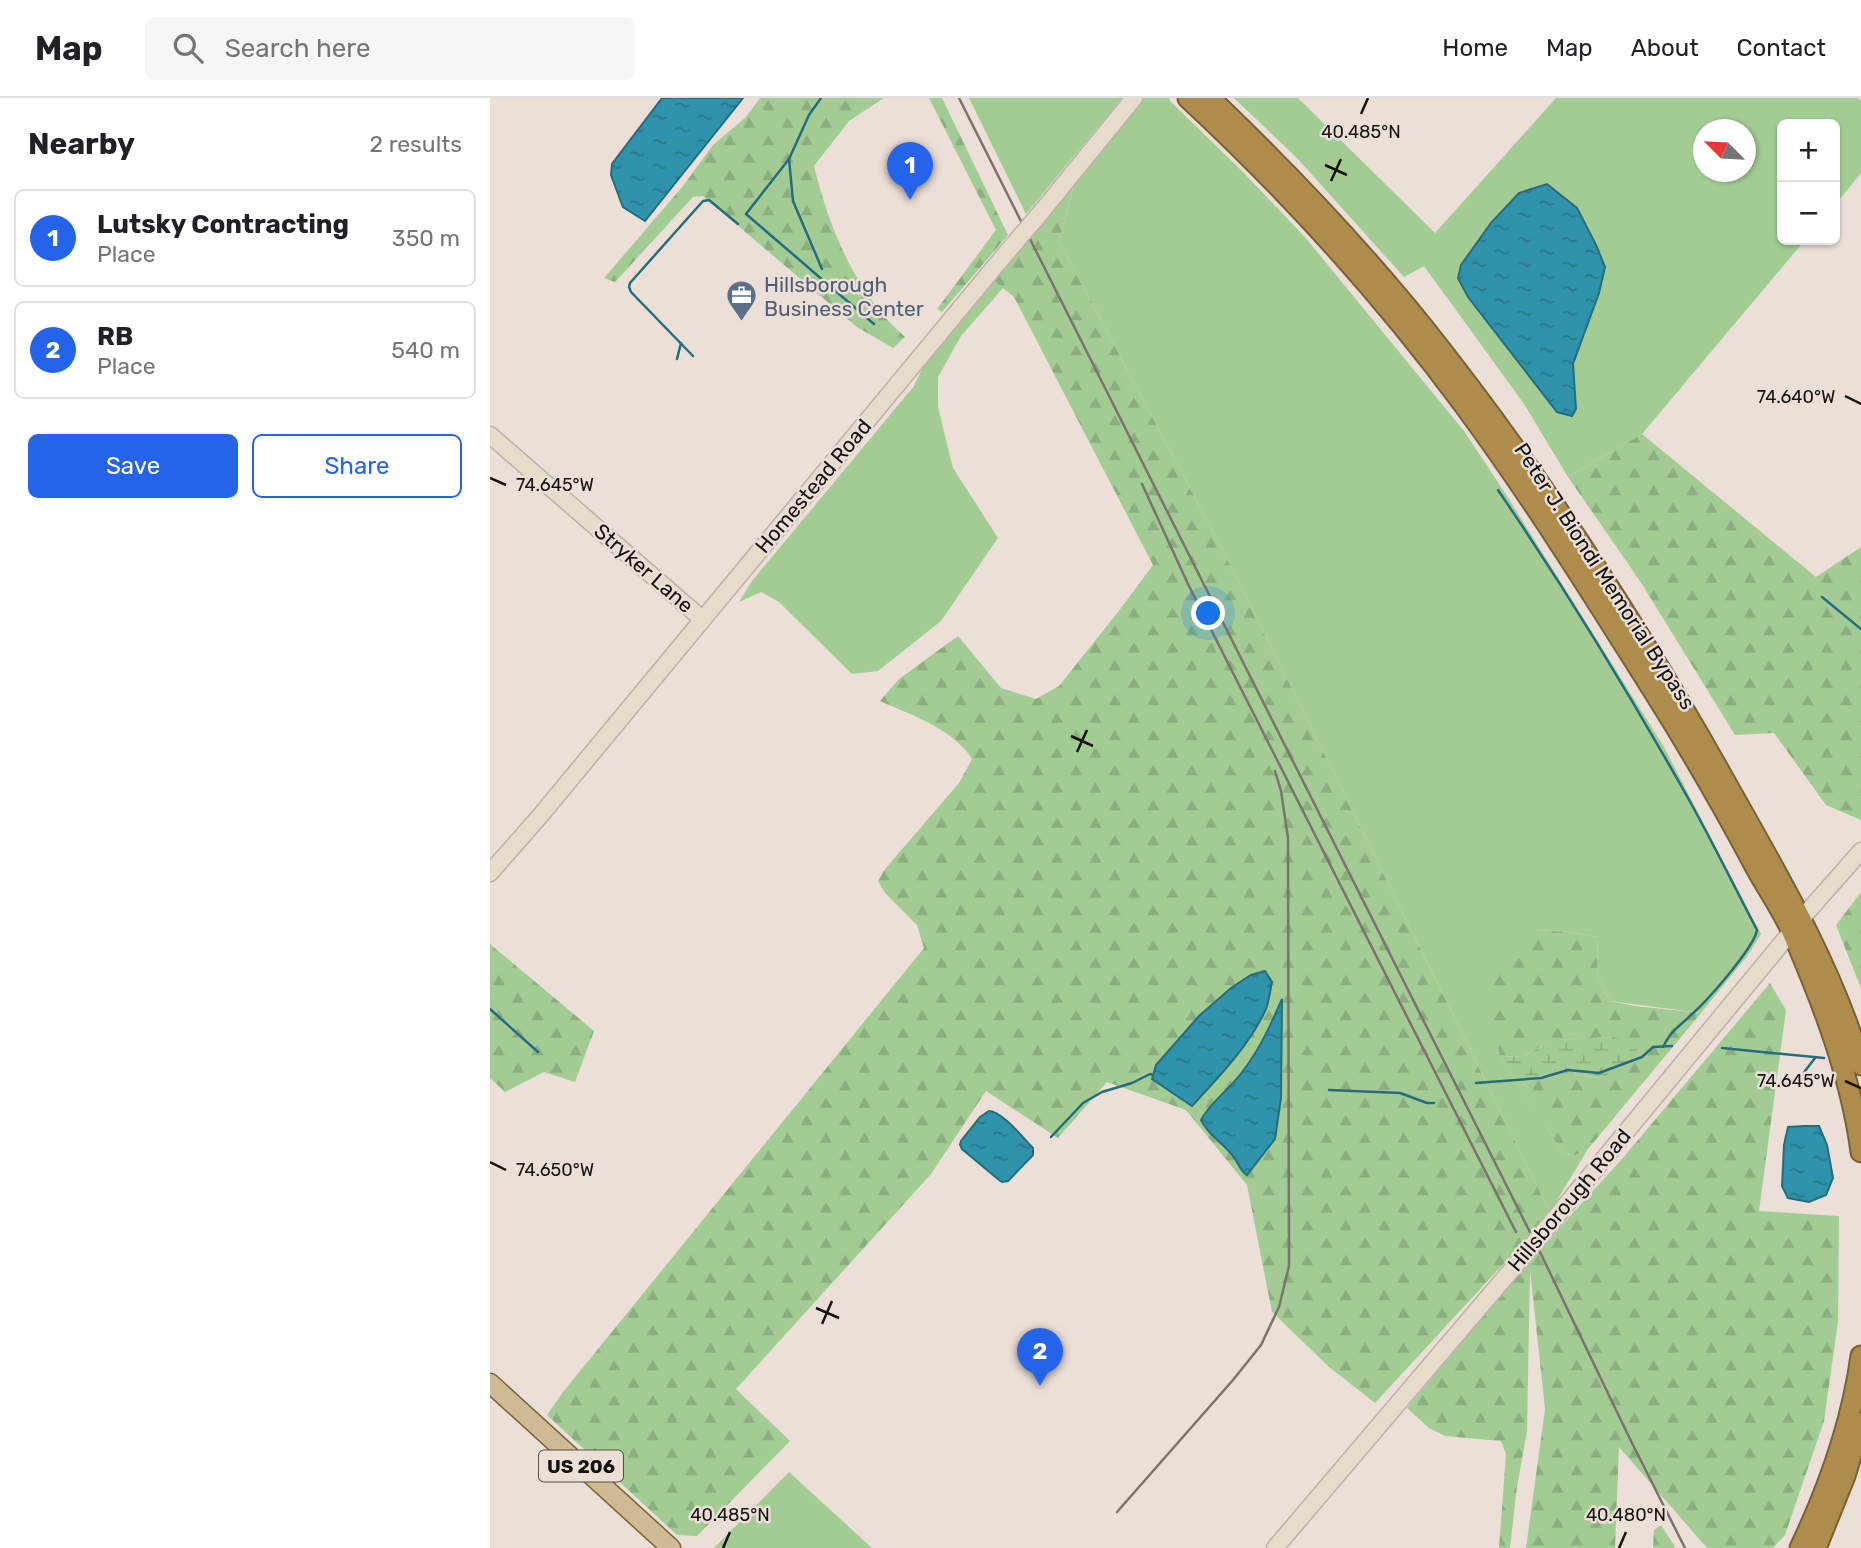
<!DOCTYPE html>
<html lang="en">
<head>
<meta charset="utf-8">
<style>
	:root { --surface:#fff; --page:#f6f6f6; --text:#202124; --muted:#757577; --line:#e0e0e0; --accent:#2563eb }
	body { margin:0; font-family:Rubik,sans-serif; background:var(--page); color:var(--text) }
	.controls { position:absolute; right:21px; top:21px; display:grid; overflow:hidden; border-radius:10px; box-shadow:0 2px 5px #0004 }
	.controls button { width:63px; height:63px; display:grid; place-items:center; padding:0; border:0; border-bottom:2px solid var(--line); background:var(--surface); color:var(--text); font:35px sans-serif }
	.compass { position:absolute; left:1203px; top:21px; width:63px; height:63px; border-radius:50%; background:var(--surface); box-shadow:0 2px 5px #0004; rotate:294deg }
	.you { position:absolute; left:719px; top:516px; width:24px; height:24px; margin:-18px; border:5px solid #fff; border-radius:50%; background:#1a73e8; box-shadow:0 0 0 10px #1a73e833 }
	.badge { display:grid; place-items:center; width:46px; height:46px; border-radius:50%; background:var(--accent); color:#fff; font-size:23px; font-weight:700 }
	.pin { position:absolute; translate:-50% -58px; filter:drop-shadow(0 2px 4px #0008) }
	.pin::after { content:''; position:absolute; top:37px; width:24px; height:21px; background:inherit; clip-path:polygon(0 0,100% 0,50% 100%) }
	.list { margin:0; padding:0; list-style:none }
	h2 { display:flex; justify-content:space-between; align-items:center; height:91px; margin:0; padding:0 28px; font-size:30px }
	h2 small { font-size:23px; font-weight:400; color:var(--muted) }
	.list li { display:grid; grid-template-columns:46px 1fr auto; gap:21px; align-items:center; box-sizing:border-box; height:98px; margin:0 14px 14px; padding:0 14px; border:2px solid var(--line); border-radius:10px }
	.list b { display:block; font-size:26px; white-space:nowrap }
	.list p { margin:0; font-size:23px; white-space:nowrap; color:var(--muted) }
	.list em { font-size:23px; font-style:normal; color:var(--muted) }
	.actions { display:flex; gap:14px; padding:21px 28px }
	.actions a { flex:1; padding:16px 0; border:2px solid var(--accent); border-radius:10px; text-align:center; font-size:24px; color:var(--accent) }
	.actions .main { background:var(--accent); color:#fff }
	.icon { flex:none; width:38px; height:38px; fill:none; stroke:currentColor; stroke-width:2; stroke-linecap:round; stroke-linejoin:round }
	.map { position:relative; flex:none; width:1371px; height:1450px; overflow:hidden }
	header { display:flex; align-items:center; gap:42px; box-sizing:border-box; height:98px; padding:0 35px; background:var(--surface); border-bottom:2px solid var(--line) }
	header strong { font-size:33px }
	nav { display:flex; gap:38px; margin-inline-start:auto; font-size:24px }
	.search { width:490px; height:63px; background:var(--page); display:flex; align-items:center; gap:18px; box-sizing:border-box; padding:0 24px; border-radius:10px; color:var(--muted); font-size:26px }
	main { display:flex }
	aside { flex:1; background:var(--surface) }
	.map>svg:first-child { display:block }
	.green { fill:#a3cc95; fill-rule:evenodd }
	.forest { fill:url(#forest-firs) }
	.wetland { fill:url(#wetland-marsh) }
	.water { fill:url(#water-ripples); stroke:#276c7c; stroke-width:2 }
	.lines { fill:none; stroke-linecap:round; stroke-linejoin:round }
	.stream { stroke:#276c7c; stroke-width:2.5 }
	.secondary-casing { stroke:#bcb1a9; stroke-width:19 }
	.primary-casing { stroke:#786136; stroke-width:21 }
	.highway-casing { stroke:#786136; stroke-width:23 }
	.secondary { stroke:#e7dcc9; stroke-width:16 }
	.primary { stroke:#ceba93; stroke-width:18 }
	.highway { stroke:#ae8c4b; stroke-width:19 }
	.rail { stroke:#7b736e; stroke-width:2.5 }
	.secondary-bridge-casing { stroke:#bcb1a9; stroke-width:19; stroke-linecap:butt }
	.secondary-bridge { stroke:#e7dcc9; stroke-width:16 }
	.ticks { fill:none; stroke:#15110f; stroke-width:2.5 }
	.labels { text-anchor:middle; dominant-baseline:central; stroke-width:5; stroke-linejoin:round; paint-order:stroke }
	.shield { fill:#ebdfd7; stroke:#554f4b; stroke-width:2 }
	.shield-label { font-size:19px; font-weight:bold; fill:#15110f }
	.service-label { font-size:21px; fill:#4e5e75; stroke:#ebdfd7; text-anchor:start }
	.street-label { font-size:21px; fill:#15110f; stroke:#ebdfd7 }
	.ticks-label { font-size:18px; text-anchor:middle; fill:#15110f; stroke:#ebdfd7; stroke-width:5; stroke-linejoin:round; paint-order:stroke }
</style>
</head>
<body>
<header>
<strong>Map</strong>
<div class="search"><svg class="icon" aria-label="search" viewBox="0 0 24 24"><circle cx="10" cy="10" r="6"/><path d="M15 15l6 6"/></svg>Search here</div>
<nav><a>Home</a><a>Map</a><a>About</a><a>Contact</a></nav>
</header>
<main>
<aside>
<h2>Nearby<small>2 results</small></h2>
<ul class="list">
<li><span class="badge">1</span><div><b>Lutsky Contracting</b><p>Place</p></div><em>350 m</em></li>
<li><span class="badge">2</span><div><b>RB</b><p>Place</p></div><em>540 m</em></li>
</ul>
<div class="actions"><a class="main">Save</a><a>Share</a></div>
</aside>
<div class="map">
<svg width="1371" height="1450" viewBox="0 0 1371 1450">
	<defs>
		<pattern id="forest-firs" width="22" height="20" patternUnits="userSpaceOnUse" patternTransform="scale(1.75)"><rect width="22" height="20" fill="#a3cc95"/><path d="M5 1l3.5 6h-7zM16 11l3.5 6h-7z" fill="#8bae7f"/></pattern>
		<pattern id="wetland-marsh" width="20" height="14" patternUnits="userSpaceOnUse" patternTransform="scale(1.75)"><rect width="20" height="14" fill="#a3cc95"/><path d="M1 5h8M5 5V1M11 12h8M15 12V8" fill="none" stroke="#8bae7f"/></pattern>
		<pattern id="water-ripples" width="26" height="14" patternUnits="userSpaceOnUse" patternTransform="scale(1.75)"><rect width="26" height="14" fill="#2f93ab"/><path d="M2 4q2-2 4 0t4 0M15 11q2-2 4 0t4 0" fill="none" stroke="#27778a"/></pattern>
	</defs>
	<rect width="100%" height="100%" fill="#ebdfd7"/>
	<!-- green -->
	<g class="green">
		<path d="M479 0H632L536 116Z"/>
		<path d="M654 0H679L680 3 751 72 814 138 974 333 1017 398 1174 649 1271 836 1258 857 1211 915 1120 903 1107 877 1108 839 1078 834 1045 832 1006 931 1011 960 1074 1056 1085 1057 1098 1051 1060 1114 846 679 729 445 569 143 584 87Z"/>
		<path d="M744 0H808L945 135 1066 0H1368L1371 3V75L1345 107V26H1292V142H1315L1152 336 1078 379 1034 306 934 168 914 179 808 61ZM1213 32H1255V74H1213Z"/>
		<path d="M503 182 513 190 471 238 448 279V309L463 370 508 440 451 523 388 573 362 576 289 504 271 494 249 504 262 483 424 288 432 271Z"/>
		<path d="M299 1374 382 1450H224Z"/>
	</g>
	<!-- forest -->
	<g class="forest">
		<path d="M270 0H394L359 23 324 68C339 130 366 196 415 239L403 250 367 229 213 98 203 99 125 184 114 180 193 88 223 47 255 20Z"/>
		<path d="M439 0H452L518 137 452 214 447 211 506 132Z"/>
		<path d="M584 87 569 143 729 445 846 679 1060 1114 1028 1150 885 1305 839 1269 782 1214 757 1087 696 1012 617 984 568 1040 496 993 441 1076 246 1291 300 1343 207 1438 187 1437 57 1317 73 1294 434 850 427 827 395 795 388 783 395 771 469 685 482 661C464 631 421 617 390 603L409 581 468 538 511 590 546 601 569 588 628 514 663 467 524 199 503 182 548 131Z"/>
		<path d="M1152 336 1326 479 1371 449V722L1336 707 1284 635 1245 637 1150 483 1078 379Z"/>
		<path d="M1371 794V890L1346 827Z"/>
		<path d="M1045 832 1078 834 1108 839 1107 877 1120 903 1145 908 1211 915 1098 1051 1085 1057 1074 1056 1029 988 1058 975 1083 976 1110 980 1124 939 1068 942 1051 948 1034 958 1010 959 996 892V871Z"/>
		<path d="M0 846 104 933 85 984 54 974 15 994 0 980Z"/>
		<path d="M1280 885 1296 912 1269 1113 1349 1118 1348 1224 1334 1323 1295 1437 1283 1450H1217L1129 1349 1125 1450H1036L1055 1311 1040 1172 1037 1333 1027 1389 1020 1450H1009L1016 1356 1011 1343 955 1338 939 1330 917 1310 1039 1163 1132 1061Z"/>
		<path d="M1171 1427 1184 1447 1185 1450H1163L1164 1432Z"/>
	</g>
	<!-- wetland -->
	<path class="wetland" d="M1124 939C1137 944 1149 948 1152 962L1110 980 1083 976 1058 975 1029 988 1010 959 1034 958 1051 948 1066 942Z"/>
	<!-- water -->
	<g class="water">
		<path d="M172 0H253L155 123 133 109 121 77 122 66Z"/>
		<path d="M1057 86 1087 110 1106 147 1115 169 1109 195 1083 266 1086 311 1082 318 1067 314 978 199 968 180 971 167 1001 125 1029 95Z"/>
		<path d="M775 873 782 884C780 893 779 903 776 911 759 948 729 979 702 1008L662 981 666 967 709 918 741 890 761 877Z"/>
		<path d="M792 901 791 1000 785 1041 757 1077C749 1072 749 1065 743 1058 733 1045 718 1037 711 1022 719 1007 733 996 744 984 766 959 779 931 792 901Z"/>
		<path d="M499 1013C513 1014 533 1040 543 1050V1057L518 1083 512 1084 509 1082 472 1051 470 1047 471 1043 490 1019Z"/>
		<path d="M1314 1028H1329L1337 1047 1343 1080 1336 1097 1319 1104 1298 1100 1292 1088 1294 1047 1298 1029Z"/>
	</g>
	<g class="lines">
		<!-- stream -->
		<g class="stream">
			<path d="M331 0 319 17 299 61 303 103 332 171"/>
			<path d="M299 61 256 116 384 226"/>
			<path d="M203 258 141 194 139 189 140 185 213 103 219 102 248 126"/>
			<path d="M187 261 191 245"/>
			<path d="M1008 392C1076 492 1139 595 1198 700 1222 743 1244 788 1267 832 1264 850 1217 903 1201 917 1188 930 1182 931 1173 949"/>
			<path d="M1332 499 1371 531"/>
			<path d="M0 911 48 954"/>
			<path d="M1232 950 1334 960"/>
			<path d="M986 985 1051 980 1078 972 1109 975 1152 959 1163 949 1182 948"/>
			<path d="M1309 987 1315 973 1325 960"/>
			<path d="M839 992 910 995 937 1005H944"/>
			<path d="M561 1039 593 1005 612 994 642 985 660 976 663 977"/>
		</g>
		<defs>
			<g id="secondary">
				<path d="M552 113 644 0"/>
				<path d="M0 337 212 521"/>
				<path d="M0 775 50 718 512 160"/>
				<path d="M1065 1120 1320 811 1371 753"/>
				<path d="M785 1450 1023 1170"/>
			</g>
			<path id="primary" d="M0 1285 181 1450"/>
			<g id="highway">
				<path d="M698 0C799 94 892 196 974 307 1042 399 1103 497 1164 594 1200 651 1234 710 1266 770 1278 792 1293 813 1303 836 1333 906 1361 978 1371 1054"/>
				<path d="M720 0C795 72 868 148 933 229 1047 372 1147 526 1236 685 1287 776 1341 866 1371 967"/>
				<path d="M1310 1450C1339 1389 1362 1324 1371 1258"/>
				<path d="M1326 1450 1355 1378 1371 1325"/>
			</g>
		</defs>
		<!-- secondary casing -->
		<use href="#secondary" class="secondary-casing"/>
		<!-- primary casing -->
		<use href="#primary" class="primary-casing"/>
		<!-- highway casing -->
		<use href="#highway" class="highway-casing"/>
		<!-- secondary -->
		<use href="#secondary" class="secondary"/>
		<!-- primary -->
		<use href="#primary" class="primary"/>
		<!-- highway -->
		<use href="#highway" class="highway"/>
		<!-- rail -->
		<g class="rail">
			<path d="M469 0 1049 1152 1140 1341 1195 1450"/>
			<path d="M652 386 698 486 1026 1134"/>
			<path d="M627 1414 743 1282 771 1247 789 1209 799 1168 798 740 791 693 785 673"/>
		</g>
		<defs>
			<g id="secondary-bridge">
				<path d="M512 160 552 113"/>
				<path d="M1023 1170 1065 1120"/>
			</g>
		</defs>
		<!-- secondary-bridge casing -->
		<use href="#secondary-bridge" class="secondary-bridge-casing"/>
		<!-- secondary-bridge -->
		<use href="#secondary-bridge" class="secondary-bridge"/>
	</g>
	<!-- ticks -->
	<path class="ticks" d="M871 16 878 0M835 67 857 77M841 83 851 61M1355 298 1371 306M0 380 16 387M581 638 603 648M587 654 597 632M1355 983 1371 990M0 1064 16 1072M326 1210 349 1220M332 1226 342 1203M233 1450 240 1434M1129 1450 1136 1434"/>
	<!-- icons -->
	<defs>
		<symbol id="office-pin" viewBox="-11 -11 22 30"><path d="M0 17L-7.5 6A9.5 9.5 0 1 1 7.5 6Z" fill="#5c6f8a" stroke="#ebdfd7"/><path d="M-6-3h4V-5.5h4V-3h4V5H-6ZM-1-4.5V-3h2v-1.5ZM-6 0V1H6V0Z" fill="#fff"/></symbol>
	</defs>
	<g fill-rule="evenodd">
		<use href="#office-pin" x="234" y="180" width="35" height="47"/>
	</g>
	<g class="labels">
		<!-- shield labels -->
		<rect class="shield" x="49" y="1352.5" width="84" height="31" rx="5"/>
		<g class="shield-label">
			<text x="91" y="1368">US 206</text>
		</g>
		<!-- service labels -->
		<g class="service-label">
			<text x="274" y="186">Hillsborough<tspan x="274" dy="24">Business Center</tspan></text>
		</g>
		<!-- street labels -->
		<g class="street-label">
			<text transform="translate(323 388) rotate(-50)">Homestead Road</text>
			<text transform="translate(154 470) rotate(41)">Stryker Lane</text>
			<text transform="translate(1115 478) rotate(57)">Peter J. Biondi Memorial Bypass</text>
			<text transform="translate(1079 1102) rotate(-50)">Hillsborough Road</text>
		</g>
	</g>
	<g class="ticks-label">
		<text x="871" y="40">40.485°N</text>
		<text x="1306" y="305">74.640°W</text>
		<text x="65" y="393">74.645°W</text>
		<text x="1306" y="989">74.645°W</text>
		<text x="65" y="1078">74.650°W</text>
		<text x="240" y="1423">40.485°N</text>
		<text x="1136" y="1423">40.480°N</text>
	</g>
</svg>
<div class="controls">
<button>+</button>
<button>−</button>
</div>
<svg class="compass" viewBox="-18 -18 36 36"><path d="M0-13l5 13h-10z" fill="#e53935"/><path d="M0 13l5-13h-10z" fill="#757577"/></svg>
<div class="you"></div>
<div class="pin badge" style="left:420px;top:102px">1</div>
<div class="pin badge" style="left:550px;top:1288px">2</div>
</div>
</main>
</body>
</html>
